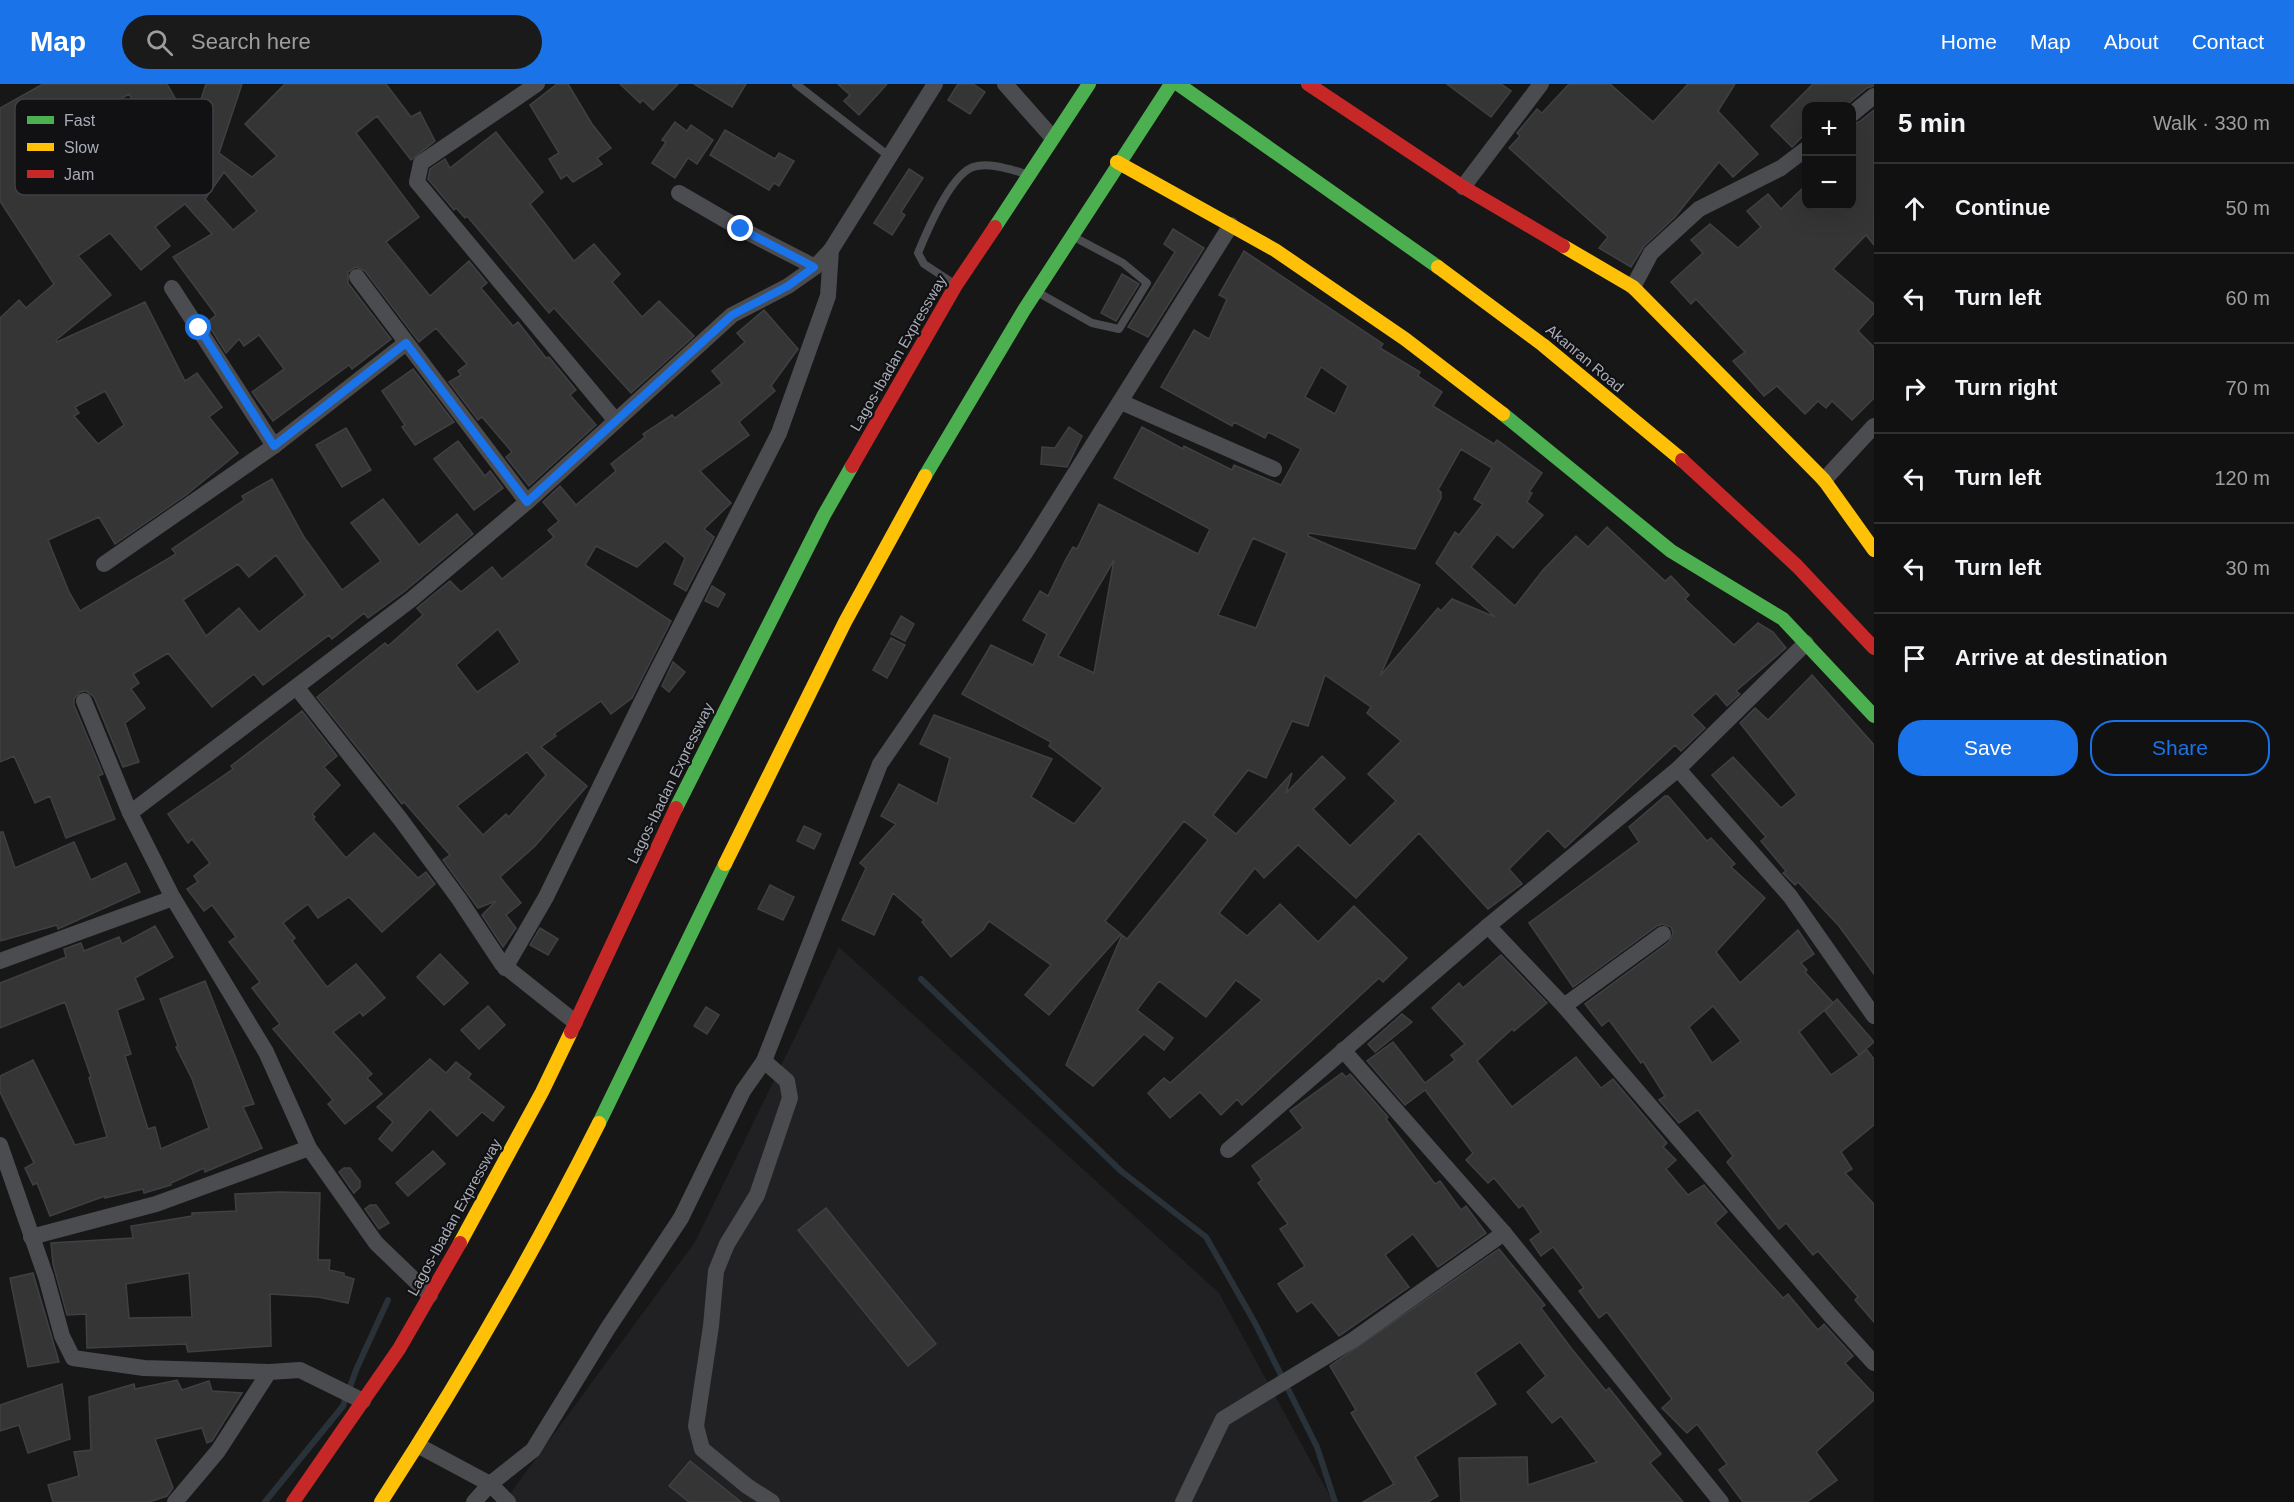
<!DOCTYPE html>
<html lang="en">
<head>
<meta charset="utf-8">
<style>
	:root { --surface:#111; --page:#1a1a1a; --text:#f1f3f6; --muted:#9c9d9f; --line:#303131; --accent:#1a73e8 }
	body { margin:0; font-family:Arial,sans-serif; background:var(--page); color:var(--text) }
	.controls { position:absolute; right:18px; top:18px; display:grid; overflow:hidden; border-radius:12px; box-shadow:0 6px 24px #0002 }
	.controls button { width:54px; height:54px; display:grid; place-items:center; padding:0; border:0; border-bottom:2px solid var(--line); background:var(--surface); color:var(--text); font:30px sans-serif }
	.stop { position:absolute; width:18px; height:18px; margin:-14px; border:4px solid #1a73e8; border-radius:50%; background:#fff }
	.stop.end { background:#1a73e8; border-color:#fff; box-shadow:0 2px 6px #0008 }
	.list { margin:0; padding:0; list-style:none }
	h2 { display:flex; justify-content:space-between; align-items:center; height:78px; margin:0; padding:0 24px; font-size:26px }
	h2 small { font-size:20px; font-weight:400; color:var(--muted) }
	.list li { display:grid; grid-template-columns:39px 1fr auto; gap:18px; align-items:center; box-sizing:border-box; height:90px; padding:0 24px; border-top:2px solid var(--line) }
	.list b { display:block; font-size:22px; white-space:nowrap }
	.list em { font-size:20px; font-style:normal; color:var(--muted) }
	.actions { display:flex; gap:12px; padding:18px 24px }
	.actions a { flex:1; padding:14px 0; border:2px solid var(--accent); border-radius:24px; text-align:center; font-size:21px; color:var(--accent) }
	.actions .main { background:var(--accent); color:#fff }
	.icon { flex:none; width:33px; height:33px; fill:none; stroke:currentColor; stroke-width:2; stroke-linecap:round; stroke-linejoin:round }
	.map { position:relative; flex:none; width:1874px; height:1418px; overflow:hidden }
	header { display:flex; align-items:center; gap:36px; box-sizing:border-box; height:84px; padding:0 30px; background:var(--accent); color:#fff }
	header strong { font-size:28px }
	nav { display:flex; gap:33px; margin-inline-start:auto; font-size:21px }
	.search { width:420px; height:54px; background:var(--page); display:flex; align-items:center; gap:15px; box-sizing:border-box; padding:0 21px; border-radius:33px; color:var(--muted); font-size:22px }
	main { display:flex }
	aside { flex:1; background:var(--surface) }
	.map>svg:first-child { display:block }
	.built { fill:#212123 }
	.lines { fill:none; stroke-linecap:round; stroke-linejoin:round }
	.stream { stroke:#2a3239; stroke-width:6 }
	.building { fill:#353536; stroke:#3f4043; stroke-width:1.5; fill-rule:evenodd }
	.lane { stroke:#4b4c50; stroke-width:8 }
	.street { stroke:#4b4c50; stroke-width:16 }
	.fast { stroke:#4caf50; stroke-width:14 }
	.slow { stroke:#ffc107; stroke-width:14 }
	.jam { stroke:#c62828; stroke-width:14 }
	.route { stroke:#1a73e8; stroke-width:8 }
	.labels { text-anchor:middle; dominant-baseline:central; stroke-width:4.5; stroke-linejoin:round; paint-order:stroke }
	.street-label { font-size:15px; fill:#a8adb8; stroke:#111113 }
	.key { fill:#111113; stroke:#3e4045; stroke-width:1.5 }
	.key-label { font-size:16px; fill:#a8adb8 }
</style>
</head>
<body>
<header>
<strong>Map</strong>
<div class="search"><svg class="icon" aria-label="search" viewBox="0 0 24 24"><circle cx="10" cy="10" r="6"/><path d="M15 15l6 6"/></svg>Search here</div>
<nav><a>Home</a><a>Map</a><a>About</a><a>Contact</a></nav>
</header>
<main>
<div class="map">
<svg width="1874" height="1418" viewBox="0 0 1874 1418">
	<rect width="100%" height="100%" fill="#171717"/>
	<!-- built -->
	<path class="built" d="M839 863 1219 1209 1333 1418H504L695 1158Z"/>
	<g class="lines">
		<!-- stream -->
		<g class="stream">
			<path d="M921 895 1121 1087 1206 1153 1255 1239 1317 1363 1335 1418"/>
			<path d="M265 1418 343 1322 356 1286 388 1216"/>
		</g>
	</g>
	<!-- building -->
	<g class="building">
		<path d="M43 0H167L180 23 147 42 129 10 101 26 107 40 94 45 109 80 127 69 129 73 158 53 179 82 206 0H242L219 69 252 93 277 72 245 40 285 0H386L411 33 420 28 435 57 411 76 377 32 356 49 419 133 386 158 430 212 469 177 487 199 481 204 513 242 518 238 546 274 549 273 576 306 570 311 596 341 529 402 506 373 512 368 482 333 478 336 449 298 461 291 458 287 467 280 436 244 419 258 365 187 356 183 348 188V199L391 255 352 285 349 281 273 337 252 308 284 285 259 251 244 262 239 255 226 269 207 239 216 231 173 173 212 150 185 120 155 143 170 162 141 186 110 149 78 172 111 211 56 256 57 258 145 218 185 297 197 289 222 323 209 333 238 369 186 411 115 460 99 433 48 456 69 508 80 527 176 470 172 465 244 416 242 412 272 395 304 453 342 506 381 477 351 439 383 415 419 461 457 430 473 450 405 507 368 534 364 529 332 555 329 551 263 601 254 590 212 623 168 569 133 590 139 599 131 605 145 624 125 639 139 678 123 683 94 613 86 607 80 608 74 615V621L103 690 98 692 115 735 66 754 50 712 35 719 14 672 0 678V234L19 216 26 224 54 200 0 117V24ZM224 88 257 127 233 146 205 115ZM105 307 124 341 98 360 74 332 79 329 75 323ZM276 471 305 511 259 548 239 524 206 552 183 516 238 480 249 493Z"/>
		<path d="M557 0H568L592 40 611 64 597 74 602 80 573 98 567 91 561 95 549 75 559 69 530 21Z"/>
		<path d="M620 0H678L653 26 643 16 640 19Z"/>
		<path d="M694 0H746L732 23Z"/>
		<path d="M838 0H887L859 31 844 17 850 11Z"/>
		<path d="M958 0H973L985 8 970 30 948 16Z"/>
		<path d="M1447 0H1501L1511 7 1491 33Z"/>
		<path d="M1569 0H1610L1653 38 1688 0H1735L1718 27 1758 70 1733 93 1719 78 1675 133 1644 162 1631 183 1599 164 1608 153 1509 64 1520 52 1517 49 1537 25 1542 29Z"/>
		<path d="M1813 0H1874V2L1867 4 1845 22H1806V49L1792 63 1771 42Z"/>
		<path d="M1874 26V161L1866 151 1833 185 1874 220V229L1858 247 1874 263V314L1852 336 1832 317 1826 324 1818 317 1805 330 1777 302 1764 312 1733 277 1745 268 1696 215 1691 220 1671 198 1703 169 1691 156 1710 140 1738 164 1761 143 1747 127 1768 110 1781 125 1806 101V122H1851V40L1859 38Z"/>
		<path d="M675 38 687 47 691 41 713 56 697 80 688 74 675 94 652 79 666 58 662 56Z"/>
		<path d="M725 46 775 75 779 69 794 77 779 102 774 99 769 106 710 71Z"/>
		<path d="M496 48 543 108 530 120 574 177 594 160 620 190 612 198 642 233 659 217 694 252 631 309 554 224 549 229 467 132 465 134 456 124 454 126 428 95 430 85 445 75 450 84Z"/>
		<path d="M909 85 923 94 901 128 905 131 892 151 874 139Z"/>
		<path d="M1173 145 1204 164 1148 253 1128 243 1175 168 1164 160Z"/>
		<path d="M1244 167 1383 260 1380 264 1420 288 1418 292 1442 308 1433 322 1494 360 1497 356 1542 389 1529 408 1532 409 1527 418 1543 431 1513 464 1497 450 1471 483 1515 522 1543 486 1576 452 1588 463 1607 443 1665 497 1671 492 1689 511 1685 515 1734 561 1758 539 1773 548 1786 564 1736 607 1740 610 1727 622 1716 609 1692 631 1705 644 1681 667 1675 661 1565 764 1548 746 1509 785 1522 800 1488 825 1419 749 1356 814 1298 761 1264 794 1255 784 1219 829 1247 852 1280 820 1318 858 1354 822 1407 874 1383 898 1379 894 1242 1021 1237 1015 1221 1031 1200 1008 1170 1034 1148 1009 1164 994 1170 999 1262 916 1236 896 1206 933 1159 897 1137 926 1173 954 1164 966 1144 950 1093 1002 1066 981 1122 851 1127 855 1208 756 1184 737 1105 837 1121 850 1049 931 1025 911 1051 881 989 837 983 846 951 873 922 838 924 836 893 809 874 851 842 836 866 784 860 779 896 740 881 732 899 700 937 720 950 674 920 660 934 631 1052 675 1031 713 1074 740 1103 704 1049 662 1051 658 962 610 991 561 1033 581 1047 550 1023 536 1040 507 1048 512 1066 475 1073 463 1077 465 1099 420 1198 470 1210 445 1114 394 1142 343 1183 365 1184 362 1232 386 1234 381 1281 401 1301 365 1268 348 1265 354 1234 338 1232 342 1161 303 1194 246 1209 255 1227 215 1219 211ZM1321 283 1348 302 1335 330 1305 313ZM1461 365 1492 384 1474 415 1483 420 1459 451 1455 448 1436 479 1495 533 1452 515 1441 527 1438 524 1380 592 1420 501 1308 452 1309 449 1415 465 1441 414V408L1438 406ZM1253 454 1287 469 1256 544 1218 531ZM1114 476 1094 589 1058 572ZM1325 591 1371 623 1367 629 1401 657 1368 690 1396 717 1350 762 1313 725 1345 694 1322 672 1286 709 1292 689 1236 750 1213 731 1248 686 1266 694 1292 637 1308 642Z"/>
		<path d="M1122 190 1139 200 1116 237 1101 229Z"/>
		<path d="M764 226 798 265 771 302 775 307 739 338 749 351 700 387 731 419 704 445 714 453 686 507 674 500 685 474 665 457 637 483 596 462 585 481 671 537 632 614 611 630 601 617 554 650 556 652 541 663 587 702 535 762 500 793 521 819 506 831 516 844 503 863 482 831 496 817 478 824 443 776 450 771 404 718 402 720 317 613 385 559 388 562 423 531 417 524 450 497 461 508 492 483 502 495 554 453 548 446 559 437 543 418 560 402 576 421 616 387 611 380 645 353 643 350 672 331 675 334 722 299 712 287 745 258 737 249ZM498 545 520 578 477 608 456 581ZM527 668 546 691 509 733 506 730 483 751 457 722Z"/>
		<path d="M413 285 454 338 415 361 402 343 405 341 382 307Z"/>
		<path d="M1069 343 1082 352 1067 383 1041 380 1042 363 1055 364Z"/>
		<path d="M346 344 371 386 342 403 316 361Z"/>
		<path d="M458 357 485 392 490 387 503 404 474 426 434 375Z"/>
		<path d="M712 502 725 510 718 523 705 517Z"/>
		<path d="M901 532 914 540 905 557 891 550Z"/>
		<path d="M891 554 905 561 887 594 873 586Z"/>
		<path d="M673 578 685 588 669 608 662 602Z"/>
		<path d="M1812 591 1874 661V890L1839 842 1798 798 1795 801 1783 789 1786 787 1761 757 1766 753 1712 691 1733 673 1781 724 1797 711 1740 639 1755 624 1768 636Z"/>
		<path d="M302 627 337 672 324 683 340 701 312 730 315 733 313 735 346 774 374 749 418 794 426 788 435 800 382 848 349 813 318 834 308 820 283 839 295 854 292 857 327 903 356 880 385 914 363 932 360 928 333 948 372 990 367 994 382 1010 345 1040 328 1020 333 1016 273 945 280 940 252 904 260 898 229 858 236 853 212 821 204 827 187 805 198 798 194 792 210 779 192 755 188 759 168 730 233 685 231 682Z"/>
		<path d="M1665 712H1668L1707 757 1711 754 1735 780 1731 783 1765 814 1716 868 1740 899 1798 846 1814 870 1801 879 1807 886 1805 888 1833 919 1799 948 1831 991 1867 966 1874 975V1041L1841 1068 1852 1085 1845 1089 1874 1120V1238L1855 1216 1858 1213 1818 1167 1813 1171 1786 1139 1779 1145 1727 1078 1733 1072 1698 1026 1679 1039 1659 1016 1665 1012 1643 977 1641 979 1609 936 1602 942 1585 920 1669 858 1673 849 1671 843 1662 840 1657 842 1573 903 1529 839 1639 758 1629 743ZM1713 922 1741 957 1712 979 1689 943Z"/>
		<path d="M804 742 821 750 814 765 797 757Z"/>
		<path d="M0 748H3L15 784 74 758 91 796 126 779 140 808 58 845 57 841 0 857Z"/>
		<path d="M770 801 794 813 783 836 758 825Z"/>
		<path d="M155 842 173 873 135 894 144 915 117 926 131 970 125 972 148 1045 155 1043 161 1065 209 1044 192 995 176 963 178 962 160 915 205 897 254 1020 243 1023 262 1064 205 1088 204 1084 171 1099V1101L144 1109 143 1105 105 1114V1112L50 1132 37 1099 33 1101 25 1084 34 1079 0 1008V992L33 976 75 1061 107 1053 89 994 91 993 65 918 0 944V899L66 873 64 865 81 859 84 867 119 853 122 860Z"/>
		<path d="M540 844 558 855 548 871 530 861Z"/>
		<path d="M440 870 468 899 444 921 417 893Z"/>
		<path d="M1501 871 1547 919 1514 947 1512 945 1477 977 1512 1023 1576 973 1601 1004 1613 995 1667 1059 1663 1063 1676 1076 1666 1085 1688 1111 1704 1101 1727 1128 1715 1139 1783 1214 1788 1210 1818 1246 1824 1240 1853 1272 1845 1279 1874 1310V1316L1816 1368 1837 1396 1807 1418H1743L1719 1386 1727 1380 1697 1340 1687 1349 1662 1324 1672 1315 1607 1228 1599 1234 1579 1207 1584 1204 1553 1163 1541 1172 1530 1156 1541 1148 1523 1121 1519 1124 1494 1094 1488 1099 1466 1076 1473 1069 1425 1006 1405 1021 1367 977 1393 958 1425 999 1455 976 1451 971 1465 960 1432 924 1459 899 1463 904Z"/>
		<path d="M1837 915 1874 958 1859 971 1825 927Z"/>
		<path d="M488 922 505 941 479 965 461 946Z"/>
		<path d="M706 923 719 931 707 950 694 942Z"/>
		<path d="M1402 930 1412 938 1375 968 1368 960Z"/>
		<path d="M430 975 446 989 456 978 471 990 468 994 504 1023 493 1037 482 1028 457 1052 430 1025 392 1067 379 1055 393 1038 377 1023Z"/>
		<path d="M1342 989 1346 993 1350 990 1388 1033 1386 1035 1435 1100 1440 1097 1461 1126 1466 1122 1486 1149 1438 1183 1413 1150 1385 1171 1409 1203 1339 1252 1312 1218 1297 1228 1278 1200 1305 1182 1280 1145 1288 1140 1258 1099 1262 1096 1252 1082 1303 1044 1290 1027Z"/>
		<path d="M433 1067 445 1080 408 1112 396 1099Z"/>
		<path d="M344 1084H350L360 1097V1103L354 1109 339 1088Z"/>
		<path d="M279 1108 320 1109 318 1176H330L329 1186 344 1189V1192L354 1195 348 1219 318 1213 270 1210 271 1262 188 1268 186 1260 87 1264 86 1230 67 1231 53 1180 51 1159 133 1154 131 1142 192 1132V1129L236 1127 235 1110ZM189 1189 192 1233 129 1234 126 1200Z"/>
		<path d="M370 1121H376L389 1139 379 1145 365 1125Z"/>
		<path d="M826 1124 936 1260 908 1282 798 1146Z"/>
		<path d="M1499 1165 1545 1221 1541 1224 1571 1264 1606 1307 1609 1304 1661 1370 1650 1379 1683 1418H1461L1459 1374 1527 1373 1528 1401 1597 1378 1561 1332 1552 1339 1527 1308 1546 1292 1520 1258 1475 1289 1496 1320 1415 1373 1438 1412 1428 1418H1363L1394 1400 1351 1329 1356 1326 1330 1282Z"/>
		<path d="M33 1189 59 1278 28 1283 10 1194Z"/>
		<path d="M177 1296 182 1306 209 1297 212 1307 242 1309 212 1357 207 1359 202 1344 155 1355 173 1404 167 1412 149 1418H53L48 1401 79 1392 74 1368 91 1366 89 1313 134 1300 135 1305Z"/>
		<path d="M62 1300 70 1355 28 1369 19 1341 0 1347V1321Z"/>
		<path d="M690 1377 741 1418H689L669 1402Z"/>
	</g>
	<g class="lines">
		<!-- lane -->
		<g class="lane">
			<path d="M796 0 890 73"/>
			<path d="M953 199 924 180 918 169C927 147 951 91 973 83 988 78 1009 85 1023 89"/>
			<path d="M1039 209 1092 239 1119 245 1147 199 1123 179 1074 153"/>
		</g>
		<!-- street -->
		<g class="street">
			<path d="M537 0 421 79 417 98 616 337"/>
			<path d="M1005 0 1052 53"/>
			<path d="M1852 30 1874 12"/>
			<path d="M1463 103 1541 0"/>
			<path d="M679 109 741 145 815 183"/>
			<path d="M357 193 527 418"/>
			<path d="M1633 203 1651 169 1699 125 1781 84 1806 65"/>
			<path d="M172 204 274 362"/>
			<path d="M1121 318 1274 385"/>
			<path d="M1824 396 1874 342"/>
			<path d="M104 480 274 362 406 259"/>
			<path d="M297 604 401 736 459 815 502 880 575 938"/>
			<path d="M84 617 130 729 173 814 266 968 309 1064 376 1159 430 1211"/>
			<path d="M1678 685 1790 812 1874 932"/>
			<path d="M130 729 412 515 527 418 732 231 788 202 815 183 831 166 935 0"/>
			<path d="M1488 842 1564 922 1831 1232 1874 1279"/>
			<path d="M0 877 173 814"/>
			<path d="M505 884 546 813 649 603 779 349 828 212 831 166"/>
			<path d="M1564 922 1663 850"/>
			<path d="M1343 966 1504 1149 1721 1418"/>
			<path d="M764 977 787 997 790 1014 757 1111 727 1160 716 1187 711 1242 696 1342 702 1365 747 1402 772 1418"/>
			<path d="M0 1061 46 1193 62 1252 73 1274 144 1284 269 1288"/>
			<path d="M1228 1066 1488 842 1678 685 1806 559"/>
			<path d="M31 1153 156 1120 309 1064"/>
			<path d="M419 1362 490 1400 508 1418"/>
			<path d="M175 1418 218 1367 269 1288 300 1286 363 1317"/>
			<path d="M474 1418 490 1400 533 1366 608 1244 681 1134 743 1007 764 977 880 680 1025 469 1231 141"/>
			<path d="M1183 1418 1223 1335 1353 1256 1504 1149"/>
		</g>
		<!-- fast -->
		<g class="fast">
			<path d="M1178 0 1438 183"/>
			<path d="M995 143 1089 0"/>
			<path d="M1503 330 1671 467 1783 535 1874 632"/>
			<path d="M925 392 1024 226 1171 0"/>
			<path d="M676 724 824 431 852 382"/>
			<path d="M599 1039 725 780"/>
		</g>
		<!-- slow -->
		<g class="slow">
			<path d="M1117 78 1275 166 1405 255 1503 330"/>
			<path d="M1563 162 1633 203 1824 396 1874 466"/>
			<path d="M1438 183 1543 261 1682 376"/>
			<path d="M725 780 845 538 925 392"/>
			<path d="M460 1159 542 1008 571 948"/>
			<path d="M381 1418C461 1295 533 1170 599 1039"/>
		</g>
		<!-- jam -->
		<g class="jam">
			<path d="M1308 0 1463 103 1563 162"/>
			<path d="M1682 376 1797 482 1874 564"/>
			<path d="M852 382 956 201 995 143"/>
			<path d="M571 948 676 724"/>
			<path d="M293 1418 399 1265 460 1159"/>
		</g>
	</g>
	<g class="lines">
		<!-- route -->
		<path class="route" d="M199 244 274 362 406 259 527 418 732 231 788 202 814 183 741 145"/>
	</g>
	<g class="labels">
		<!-- street labels -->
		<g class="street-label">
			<text transform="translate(898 269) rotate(-60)">Lagos-Ibadan Expressway</text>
			<text transform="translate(1585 274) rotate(40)">Akanran Road</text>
			<text transform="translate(670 699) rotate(-64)">Lagos-Ibadan Expressway</text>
			<text transform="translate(454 1133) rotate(-61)">Lagos-Ibadan Expressway</text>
		</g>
	</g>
	<!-- legend -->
	<rect x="15" y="15" width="198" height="96" rx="9" class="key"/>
	<rect x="27" y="32" width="27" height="8" fill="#4caf50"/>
	<rect x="27" y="59" width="27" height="8" fill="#ffc107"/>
	<rect x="27" y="86" width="27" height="8" fill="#c62828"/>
	<g class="key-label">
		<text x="64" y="42">Fast</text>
		<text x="64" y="69">Slow</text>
		<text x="64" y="96">Jam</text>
	</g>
</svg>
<div class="controls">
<button>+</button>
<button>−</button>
</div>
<div class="stop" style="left:199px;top:244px"></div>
<div class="stop end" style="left:741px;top:145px"></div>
</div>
<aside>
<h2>5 min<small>Walk · 330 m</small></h2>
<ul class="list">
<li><svg class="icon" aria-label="ahead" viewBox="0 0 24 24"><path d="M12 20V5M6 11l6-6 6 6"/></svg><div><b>Continue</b></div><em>50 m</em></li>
<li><svg class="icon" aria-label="left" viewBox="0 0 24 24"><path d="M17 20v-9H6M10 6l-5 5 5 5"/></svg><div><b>Turn left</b></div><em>60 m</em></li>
<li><svg class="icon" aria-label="right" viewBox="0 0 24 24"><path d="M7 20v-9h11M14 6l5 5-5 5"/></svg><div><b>Turn right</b></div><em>70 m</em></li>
<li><svg class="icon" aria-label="left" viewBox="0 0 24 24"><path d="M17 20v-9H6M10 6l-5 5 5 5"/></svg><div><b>Turn left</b></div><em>120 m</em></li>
<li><svg class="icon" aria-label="left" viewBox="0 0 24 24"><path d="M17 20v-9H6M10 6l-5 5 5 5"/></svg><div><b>Turn left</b></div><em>30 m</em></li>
<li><svg class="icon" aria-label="arrive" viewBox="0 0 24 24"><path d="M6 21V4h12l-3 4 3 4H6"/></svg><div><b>Arrive at destination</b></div></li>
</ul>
<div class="actions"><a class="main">Save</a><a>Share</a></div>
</aside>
</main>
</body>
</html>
